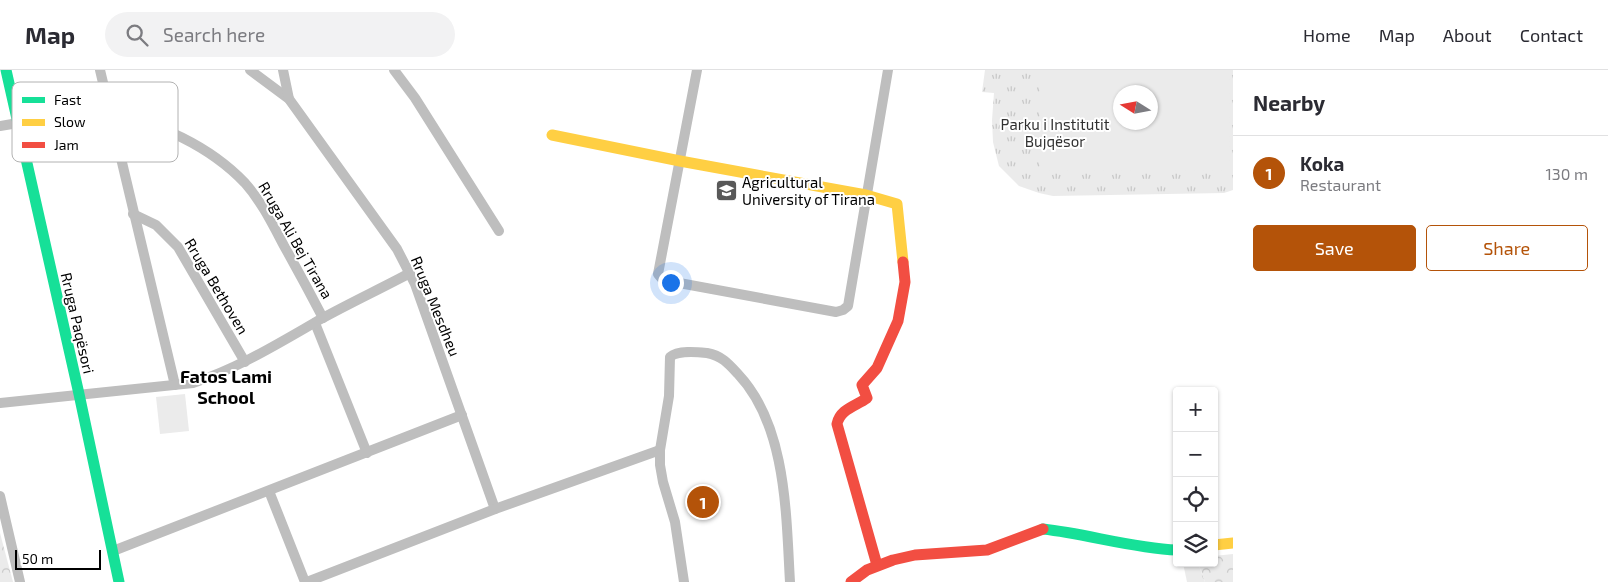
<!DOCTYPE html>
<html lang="en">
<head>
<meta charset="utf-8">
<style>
	:root { --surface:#fff; --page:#f2f2f3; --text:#2b2b33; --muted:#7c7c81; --line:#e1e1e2; --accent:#b45309 }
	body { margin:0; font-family:"Exo 2",sans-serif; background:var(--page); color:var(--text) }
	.controls { position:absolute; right:15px; bottom:15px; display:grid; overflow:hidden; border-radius:5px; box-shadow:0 1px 4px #0004 }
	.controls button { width:45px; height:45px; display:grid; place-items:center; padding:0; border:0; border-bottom:1px solid var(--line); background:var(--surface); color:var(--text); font:25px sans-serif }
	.compass { position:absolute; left:1113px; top:15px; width:45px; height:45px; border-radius:50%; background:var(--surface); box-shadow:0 1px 4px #0004; rotate:281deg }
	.scale { position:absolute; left:15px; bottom:12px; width:86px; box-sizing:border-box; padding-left:5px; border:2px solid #000; border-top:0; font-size:14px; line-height:18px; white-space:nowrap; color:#000; -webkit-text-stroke:4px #fff; paint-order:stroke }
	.you { position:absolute; left:670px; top:212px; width:18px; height:18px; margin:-12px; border:4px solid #fff; border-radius:50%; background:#1a73e8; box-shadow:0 0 0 8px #1a73e833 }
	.badge { display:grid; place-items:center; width:32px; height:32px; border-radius:50%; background:var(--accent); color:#fff; font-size:16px; font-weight:700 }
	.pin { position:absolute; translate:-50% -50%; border:2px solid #fff; box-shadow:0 1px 5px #0006 }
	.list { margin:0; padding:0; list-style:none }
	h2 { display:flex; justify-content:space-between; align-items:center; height:65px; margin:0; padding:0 20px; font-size:21px }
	h2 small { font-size:16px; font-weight:400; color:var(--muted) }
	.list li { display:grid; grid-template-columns:32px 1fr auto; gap:15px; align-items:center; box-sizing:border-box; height:75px; padding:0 20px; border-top:1px solid var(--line) }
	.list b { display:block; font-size:19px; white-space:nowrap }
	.list p { margin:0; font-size:16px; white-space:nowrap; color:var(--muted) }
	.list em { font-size:16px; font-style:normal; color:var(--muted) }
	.actions { display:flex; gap:10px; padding:15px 20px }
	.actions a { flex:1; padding:11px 0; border:1px solid var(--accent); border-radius:5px; text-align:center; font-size:18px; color:var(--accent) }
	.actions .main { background:var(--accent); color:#fff }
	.icon { flex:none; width:28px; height:28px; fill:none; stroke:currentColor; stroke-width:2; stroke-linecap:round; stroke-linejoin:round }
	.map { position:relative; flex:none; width:1233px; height:512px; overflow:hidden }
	header { display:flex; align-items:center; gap:30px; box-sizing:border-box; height:70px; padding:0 25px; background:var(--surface); border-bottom:1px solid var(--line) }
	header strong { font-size:24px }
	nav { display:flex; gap:28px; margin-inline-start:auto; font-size:18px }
	.search { width:350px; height:45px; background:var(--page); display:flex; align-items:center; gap:12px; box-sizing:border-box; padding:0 18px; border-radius:28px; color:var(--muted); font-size:19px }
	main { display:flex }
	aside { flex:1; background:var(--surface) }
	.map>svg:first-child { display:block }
	.grass { fill:url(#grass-tufts); fill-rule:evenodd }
	.forest { fill:url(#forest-crowns) }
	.pitch { fill:#ebebeb; fill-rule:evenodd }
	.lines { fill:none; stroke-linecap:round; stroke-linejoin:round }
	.street { stroke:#bebebe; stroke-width:10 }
	.fast { stroke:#16e098; stroke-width:11 }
	.slow { stroke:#ffcf43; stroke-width:11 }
	.jam { stroke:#f24e42; stroke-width:11 }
	.labels { text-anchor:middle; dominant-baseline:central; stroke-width:4; stroke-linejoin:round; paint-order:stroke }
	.park-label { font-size:15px; fill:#313131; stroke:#fff }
	.poi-label { font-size:15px; fill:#000; stroke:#fff; text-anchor:start }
	.street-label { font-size:15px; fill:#000; stroke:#fff }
	.quarter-label { font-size:18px; font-weight:bold; fill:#000; stroke:#fff }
	.key { fill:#fff; stroke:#b2b2b2; stroke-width:1 }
	.key-label { font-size:14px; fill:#000 }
</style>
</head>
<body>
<header>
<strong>Map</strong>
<div class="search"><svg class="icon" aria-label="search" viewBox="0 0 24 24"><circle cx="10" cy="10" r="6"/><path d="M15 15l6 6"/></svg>Search here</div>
<nav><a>Home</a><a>Map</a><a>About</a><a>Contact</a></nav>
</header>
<main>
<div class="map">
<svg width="1233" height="512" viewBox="0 0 1233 512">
	<defs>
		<pattern id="grass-tufts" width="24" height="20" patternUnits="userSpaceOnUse" patternTransform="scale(1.25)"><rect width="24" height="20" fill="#ebebeb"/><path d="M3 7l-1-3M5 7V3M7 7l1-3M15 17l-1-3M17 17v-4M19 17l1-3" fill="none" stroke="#c8c8c8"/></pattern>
		<pattern id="forest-crowns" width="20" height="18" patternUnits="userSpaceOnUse" patternTransform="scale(1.25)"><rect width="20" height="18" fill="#ebebeb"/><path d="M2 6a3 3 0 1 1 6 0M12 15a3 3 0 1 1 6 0" fill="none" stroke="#c8c8c8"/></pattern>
	</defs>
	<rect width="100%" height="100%" fill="#fff"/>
	<!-- grass -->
	<g class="grass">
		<path d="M985 0H1233V120L1224 123 1053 126 1039 123 1019 116 999 96 993 72 992 50 994 23 982 22ZM1120 22H1150V52H1120Z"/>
		<path d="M1183 493H1198L1205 512H1187Z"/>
	</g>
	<!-- forest -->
	<g class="forest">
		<path d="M0 463 13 512H0Z"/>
		<path d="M1233 484V512H1205L1198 493H1214V486Z"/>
	</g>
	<!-- pitch -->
	<g class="pitch">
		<path d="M1040 0H1229L1230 100 1040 101ZM1120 22H1150V52H1120Z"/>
		<path d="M185 324 189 361 160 364 156 327Z"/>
	</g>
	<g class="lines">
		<!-- street -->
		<g class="street">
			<path d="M100 0 175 315"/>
			<path d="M250 0 289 29 397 179 415 214 495 439"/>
			<path d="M283 0 289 29"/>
			<path d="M394 0 415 28 499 161"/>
			<path d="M697 0 658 204 663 210 836 242 843 240 848 236 888 0"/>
			<path d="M109 40C159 55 208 74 245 113 261 131 272 153 283 174 297 199 310 223 323 248"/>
			<path d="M0 56 18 53"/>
			<path d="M133 144 156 155 178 177 245 292"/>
			<path d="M315 253 367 383"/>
			<path d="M0 333 193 313C239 298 279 273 321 249 350 233 380 219 410 203"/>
			<path d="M269 421 305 512"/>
			<path d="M0 426 20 512"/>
			<path d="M113 481 462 345"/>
			<path d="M307 512 495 439 660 380"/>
			<path d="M684 512 675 452 663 412 660 395V380L669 326 670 287C678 280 697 282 707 283 722 286 728 293 738 304 787 356 786 445 790 512"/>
		</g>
		<!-- fast -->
		<g class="fast">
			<path d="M6 0 79 324 119 512"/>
			<path d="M1043 459C1088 464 1132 478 1177 480"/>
		</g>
		<!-- slow -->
		<g class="slow">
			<path d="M552 65 680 91 866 125 897 134 903 192"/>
			<path d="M1214 475 1233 473"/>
		</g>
		<!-- jam -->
		<g class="jam">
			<path d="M877 495 837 354C840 339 856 336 867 328L862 315 877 298 898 251 905 212 903 192"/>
			<path d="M851 512 867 500 893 490 915 485 987 480 1043 459"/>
		</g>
	</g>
	<!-- icons -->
	<defs>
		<symbol id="university-square" viewBox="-11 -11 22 22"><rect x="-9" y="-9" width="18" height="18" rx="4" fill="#595959" stroke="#fff"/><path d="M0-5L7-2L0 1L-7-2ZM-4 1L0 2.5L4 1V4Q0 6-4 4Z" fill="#fff"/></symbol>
	</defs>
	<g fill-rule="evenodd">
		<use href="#university-square" x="714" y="108" width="25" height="25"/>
	</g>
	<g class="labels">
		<!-- park labels -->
		<g class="park-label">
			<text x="1055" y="54">Parku i Institutit<tspan x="1055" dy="17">Bujqësor</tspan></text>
		</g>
		<!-- poi labels -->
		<g class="poi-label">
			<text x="742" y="112">Agricultural<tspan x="742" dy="17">University of Tirana</tspan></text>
		</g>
		<!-- street labels -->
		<g class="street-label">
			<text transform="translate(296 170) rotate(60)">Rruga Ali Bej Tirana</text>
			<text transform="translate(217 216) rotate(59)">Rruga Bethoven</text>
			<text transform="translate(436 236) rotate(68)">Rruga Mesdheu</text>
			<text transform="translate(78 253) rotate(77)">Rruga Paqësori</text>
		</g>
		<!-- quarter labels -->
		<g class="quarter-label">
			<text x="226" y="306">Fatos Lami<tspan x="226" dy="21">School</tspan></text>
		</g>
	</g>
	<!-- legend -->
	<rect x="12" y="12" width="166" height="80" rx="8" class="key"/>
	<rect x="22" y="27" width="23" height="6" fill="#16e098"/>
	<rect x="22" y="49" width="23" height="7" fill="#ffcf43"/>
	<rect x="22" y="72" width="23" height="6" fill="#f24e42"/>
	<g class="key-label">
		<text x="54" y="35">Fast</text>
		<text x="54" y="57">Slow</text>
		<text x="54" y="80">Jam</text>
	</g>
</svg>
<div class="controls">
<button>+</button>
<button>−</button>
<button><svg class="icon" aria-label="locate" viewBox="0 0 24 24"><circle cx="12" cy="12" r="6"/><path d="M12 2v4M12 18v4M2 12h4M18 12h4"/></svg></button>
<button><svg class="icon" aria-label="layers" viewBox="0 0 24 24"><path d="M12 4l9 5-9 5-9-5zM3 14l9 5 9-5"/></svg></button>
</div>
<svg class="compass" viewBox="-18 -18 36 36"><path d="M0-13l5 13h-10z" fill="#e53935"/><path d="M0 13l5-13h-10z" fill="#7c7c81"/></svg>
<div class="scale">50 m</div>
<div class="you"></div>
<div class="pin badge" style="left:703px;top:432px">1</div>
</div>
<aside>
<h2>Nearby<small></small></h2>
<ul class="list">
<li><span class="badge">1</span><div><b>Koka</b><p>Restaurant</p></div><em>130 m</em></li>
</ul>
<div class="actions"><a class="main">Save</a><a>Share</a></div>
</aside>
</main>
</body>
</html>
